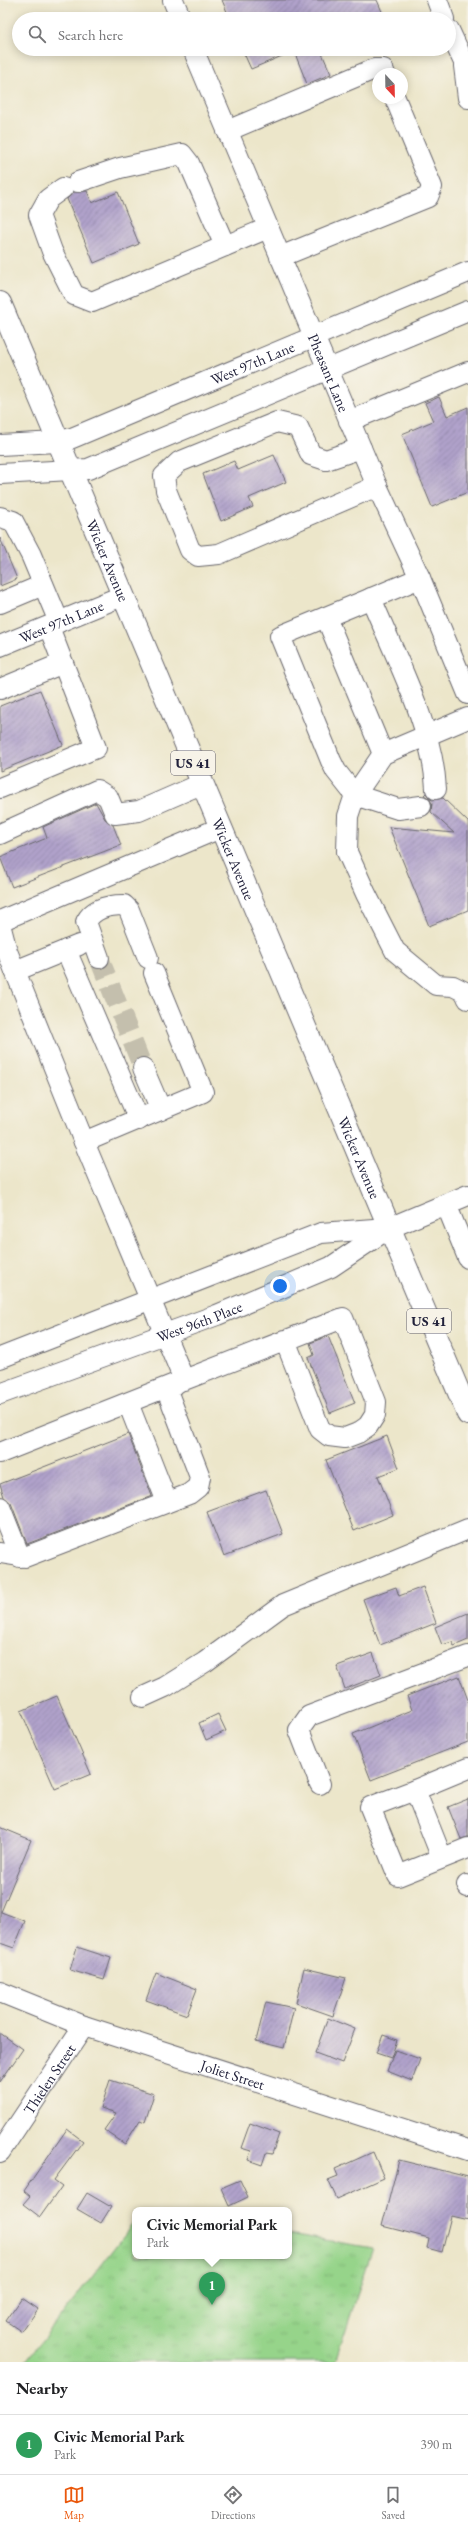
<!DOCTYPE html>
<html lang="en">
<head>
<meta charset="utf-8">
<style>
	:root { --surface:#fff; --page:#f6f6f6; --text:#202124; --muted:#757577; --line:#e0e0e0; --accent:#ea580c }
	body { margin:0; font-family:"EB Garamond",serif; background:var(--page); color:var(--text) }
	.compass { position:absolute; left:372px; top:68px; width:36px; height:36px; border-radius:50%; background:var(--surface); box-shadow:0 2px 10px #0003; rotate:158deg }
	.you { position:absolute; left:280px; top:1286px; width:14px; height:14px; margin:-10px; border:3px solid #fff; border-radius:50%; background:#1a73e8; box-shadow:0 0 0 6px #1a73e833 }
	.badge { display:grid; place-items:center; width:26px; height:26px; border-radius:50%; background:var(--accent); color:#fff; font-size:13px; font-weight:700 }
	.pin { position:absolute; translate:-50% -33px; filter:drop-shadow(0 1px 2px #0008) }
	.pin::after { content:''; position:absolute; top:21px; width:14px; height:12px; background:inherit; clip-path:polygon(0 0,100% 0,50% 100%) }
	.popup { position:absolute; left:132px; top:2207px; width:160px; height:52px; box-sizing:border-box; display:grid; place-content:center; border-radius:8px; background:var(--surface); filter:drop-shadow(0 1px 3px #0005); font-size:13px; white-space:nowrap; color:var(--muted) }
	.popup b { font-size:15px; color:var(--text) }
	.popup::after { content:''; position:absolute; left:50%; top:100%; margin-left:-8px; border:8px solid transparent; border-top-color:var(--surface) }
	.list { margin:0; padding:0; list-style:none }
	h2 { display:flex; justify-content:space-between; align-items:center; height:52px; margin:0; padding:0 16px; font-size:17px }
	h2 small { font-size:13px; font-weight:400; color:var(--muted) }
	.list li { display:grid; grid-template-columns:26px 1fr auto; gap:12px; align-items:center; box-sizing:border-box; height:60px; padding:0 16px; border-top:1px solid var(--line) }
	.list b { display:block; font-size:15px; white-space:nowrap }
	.list p { margin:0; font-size:13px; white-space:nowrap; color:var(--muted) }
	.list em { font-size:13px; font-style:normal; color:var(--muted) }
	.icon { flex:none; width:22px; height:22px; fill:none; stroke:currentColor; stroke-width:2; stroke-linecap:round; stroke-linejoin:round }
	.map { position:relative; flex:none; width:468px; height:2362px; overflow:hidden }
	.search { position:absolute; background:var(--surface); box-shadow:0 2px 10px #0003; left:12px; right:12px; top:12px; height:44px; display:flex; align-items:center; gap:10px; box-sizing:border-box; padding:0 14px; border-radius:22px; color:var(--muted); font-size:15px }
	.sheet { height:112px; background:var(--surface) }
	nav { display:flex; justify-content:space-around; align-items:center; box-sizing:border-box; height:56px; border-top:1px solid var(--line); background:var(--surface); font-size:11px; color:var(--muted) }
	nav a { display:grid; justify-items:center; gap:2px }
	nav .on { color:var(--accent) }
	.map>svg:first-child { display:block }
	.park { fill:url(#park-tufts); stroke:#5c7b62 }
	.building { fill:url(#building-hatch) }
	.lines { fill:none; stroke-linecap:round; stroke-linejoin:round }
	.minor-tunnel { stroke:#c4bfad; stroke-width:20; stroke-dasharray:20 10; stroke-linecap:butt }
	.minor-casing { stroke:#69676d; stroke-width:22 }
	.highway-casing { stroke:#69676d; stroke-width:24 }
	.minor { stroke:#fff; stroke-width:20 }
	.highway { stroke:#fff; stroke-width:22 }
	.labels { text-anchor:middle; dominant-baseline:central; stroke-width:3; stroke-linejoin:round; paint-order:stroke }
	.shield { fill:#f7f3e8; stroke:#62616f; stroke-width:1 }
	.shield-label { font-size:14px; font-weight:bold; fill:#22223b }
	.street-label { font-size:15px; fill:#22223b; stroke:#f7f3e8 }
</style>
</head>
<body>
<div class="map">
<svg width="468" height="2362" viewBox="0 0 468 2362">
	<defs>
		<pattern id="park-tufts" width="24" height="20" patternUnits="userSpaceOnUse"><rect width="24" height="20" fill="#96d48a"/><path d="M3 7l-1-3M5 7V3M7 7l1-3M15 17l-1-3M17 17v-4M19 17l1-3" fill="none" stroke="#81b678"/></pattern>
		<pattern id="building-hatch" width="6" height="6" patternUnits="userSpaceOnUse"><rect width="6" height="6" fill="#b0a2cb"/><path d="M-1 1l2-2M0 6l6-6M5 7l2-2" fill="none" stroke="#8f84a6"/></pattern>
	</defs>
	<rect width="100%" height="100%" fill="#f7f3e8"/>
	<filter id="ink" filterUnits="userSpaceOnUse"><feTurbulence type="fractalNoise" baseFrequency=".025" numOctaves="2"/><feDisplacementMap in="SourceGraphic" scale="8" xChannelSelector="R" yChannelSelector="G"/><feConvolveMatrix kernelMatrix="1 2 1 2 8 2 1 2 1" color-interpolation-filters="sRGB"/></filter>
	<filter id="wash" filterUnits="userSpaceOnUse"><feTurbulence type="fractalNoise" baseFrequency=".012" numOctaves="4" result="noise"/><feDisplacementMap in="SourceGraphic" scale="16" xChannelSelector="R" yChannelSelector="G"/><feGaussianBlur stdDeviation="0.9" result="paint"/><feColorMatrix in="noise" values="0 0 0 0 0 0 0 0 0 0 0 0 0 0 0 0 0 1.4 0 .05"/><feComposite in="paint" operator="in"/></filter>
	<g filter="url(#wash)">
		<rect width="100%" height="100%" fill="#ece6ca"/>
		<!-- park -->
		<path class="park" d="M135 2221V2256H289V2234L373 2248 335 2362H25Z"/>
		<g id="blocks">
			<!-- building -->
			<g class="building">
				<path d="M222 0H377L383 14 372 19H230Z"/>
				<path d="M242 49H320L331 74 307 84 294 51 251 69Z"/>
				<path d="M87 191 92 203 118 192 139 244 94 263 67 199 74 192Z"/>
				<path d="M439 397 447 416 468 407V492L432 507 402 434 433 421 425 403Z"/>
				<path d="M274 455 286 482 249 498 253 507 221 521 203 474 234 461 238 470Z"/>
				<path d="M0 538 17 579 0 586Z"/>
				<path d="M40 690 63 745 0 771V706Z"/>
				<path d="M426 793 432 800 443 798 468 822V910L429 926 389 827 454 833 431 812 432 804 430 799 424 795Z"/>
				<path d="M96 803 105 819 113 825 121 845 12 887 0 857 47 838 43 827Z"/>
				<path d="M328 1336 355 1403 330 1413 308 1358 314 1355 310 1343Z"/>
				<path d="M128 1434 152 1496 27 1544 11 1503 4 1497 0 1484Z"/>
				<path d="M387 1436 399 1468 378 1476 393 1515 354 1531 326 1460Z"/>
				<path d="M266 1490 283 1534 224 1556 207 1512Z"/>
				<path d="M396 1587 399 1596 423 1587 436 1623 380 1645 363 1599Z"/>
				<path d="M468 1613V1640L454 1646 452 1642 442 1645 435 1627Z"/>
				<path d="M373 1653 381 1675 345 1689 337 1666Z"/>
				<path d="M459 1676 468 1700V1742L371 1780 353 1734 412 1710 407 1696Z"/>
				<path d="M57 1696 91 1774 55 1789 21 1711Z"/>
				<path d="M218 1714 226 1731 206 1740 199 1723Z"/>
				<path d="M468 1799V1837L461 1839 448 1807Z"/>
				<path d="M0 1827 31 1840 1 1912 25 1921 14 1948 0 1943Z"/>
				<path d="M77 1947 111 1958 104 1980 70 1970Z"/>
				<path d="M304 1968 346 1978 333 2016 296 2003Z"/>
				<path d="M156 1973 197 1989 187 2015 146 2000Z"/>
				<path d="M266 2002 294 2008 284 2048 256 2041Z"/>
				<path d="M328 2018 355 2029 342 2063 315 2053Z"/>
				<path d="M0 2033 23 2049 0 2082Z"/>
				<path d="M383 2035 397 2040 391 2058 376 2053Z"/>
				<path d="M395 2050 420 2059 412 2081 387 2071Z"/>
				<path d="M110 2080 154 2094 145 2122 140 2120 125 2144 104 2130 116 2113 101 2108Z"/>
				<path d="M250 2123 279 2134 272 2154 266 2153 262 2165 248 2160 251 2151 241 2148Z"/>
				<path d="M67 2129 83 2141 54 2180 62 2186 40 2217 23 2204 30 2196 24 2191Z"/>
				<path d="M373 2152 384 2178 337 2199 328 2180 338 2176 335 2169Z"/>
				<path d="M399 2160 468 2177V2220L451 2216 442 2252 427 2248 429 2238 382 2226Z"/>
				<path d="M240 2180 248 2197 229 2206 221 2188Z"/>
				<path d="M87 2193 111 2207 101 2223 77 2209Z"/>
				<path d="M22 2298 38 2309 22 2332 6 2321Z"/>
			</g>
		</g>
	</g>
	<g filter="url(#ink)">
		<use href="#blocks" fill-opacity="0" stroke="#69676d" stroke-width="1"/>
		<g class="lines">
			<!-- minor-tunnel -->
			<path class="minor-tunnel" d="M99 958 143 1068"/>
			<defs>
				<g id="minor">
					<path d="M173 0 181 19"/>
					<path d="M437 0 444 19"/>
					<path d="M449 30 468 71"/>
					<path id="s1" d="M193 49 377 486 420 578 468 694"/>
					<path d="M464 66 468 98"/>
					<path d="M227 131 374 69H383L385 74"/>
					<path d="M78 182 120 168 182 154 189 163 225 246"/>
					<path d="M63 188 48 199 39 215 52 251 74 295 92 302 268 228"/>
					<path d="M280 257 428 197 432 187 395 98"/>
					<path d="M349 421 468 372"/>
					<path id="s2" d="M0 445 57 442 72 438 468 272"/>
					<path d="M361 448 326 460 311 455 298 427 277 422 179 462 164 476 166 490 190 550 198 556 219 554 377 486"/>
					<path d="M0 474 88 469 468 311"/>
					<path d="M0 517 13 521 31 555 59 622"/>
					<path d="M420 578 280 636 331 761 336 771 355 795 348 816 347 852 366 894 395 951 436 985 453 986 465 992 468 999"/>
					<path d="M371 598C395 657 433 726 436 789"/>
					<path d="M0 603 43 585"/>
					<path d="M326 617 383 754"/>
					<path id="s3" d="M0 646 122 596"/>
					<path d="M0 689 63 663"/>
					<path d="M0 788 96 748 49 627"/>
					<path d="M421 806 398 809 355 795 383 754 468 718"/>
					<path d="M0 834 97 790 108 797 115 814 139 811 201 784"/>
					<path d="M0 921 220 828"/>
					<path d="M0 924 7 951 84 1142 184 1380 343 1318 376 1402 375 1415 368 1426 358 1433 345 1438 329 1436 320 1429 285 1340"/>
					<path d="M66 950 139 1120"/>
					<path d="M99 958 86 922C93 908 110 905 124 905L129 910 148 958"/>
					<path d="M15 971 79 945"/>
					<path d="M143 1068 161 1110"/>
					<path d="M84 1142 203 1092 154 973"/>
					<path d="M446 1204 468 1258"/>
					<path d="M0 1358 321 1233 387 1228"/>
					<path id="s4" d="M0 1394 217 1315 331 1267 389 1228 468 1195"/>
					<path d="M128 1403 167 1502"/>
					<path d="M0 1453 177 1383"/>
					<path d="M0 1507 20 1557"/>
					<path d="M0 1553 25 1557 189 1494 198 1487 200 1477 166 1388"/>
					<path d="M143 1697 165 1687 205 1662 283 1605 468 1529"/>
					<path d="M320 1784 299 1730 309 1716 468 1656"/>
					<path d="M415 1790 370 1807 398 1876 468 1848"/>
					<path d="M442 1858 415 1790 468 1768"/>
					<path d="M467 1885 468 1887"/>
					<path id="s5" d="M0 1992 84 2026 468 2150"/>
					<path id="s6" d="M0 2152 84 2026"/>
				</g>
				<g id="highway">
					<path id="s7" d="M0 303 468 1414"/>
				</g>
			</defs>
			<!-- minor casing -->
			<use href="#minor" class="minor-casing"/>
			<!-- highway casing -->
			<use href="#highway" class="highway-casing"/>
			<!-- minor -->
			<use href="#minor" class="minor"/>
			<!-- highway -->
			<use href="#highway" class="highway"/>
		</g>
	</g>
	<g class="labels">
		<!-- shield labels -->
		<g class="shield">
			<rect x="171" y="751" width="44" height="24" rx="3"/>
			<rect x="407" y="1309" width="44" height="24" rx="3"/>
		</g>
		<g class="shield-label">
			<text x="193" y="763">US 41</text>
			<text x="429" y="1321">US 41</text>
		</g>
		<!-- street labels -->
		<g class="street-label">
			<text stroke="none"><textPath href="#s2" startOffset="268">West 97th Lane</textPath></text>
			<text stroke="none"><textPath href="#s1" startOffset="351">Pheasant Lane</textPath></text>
			<text stroke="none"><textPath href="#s7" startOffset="279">Wicker Avenue</textPath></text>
			<text stroke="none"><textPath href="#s3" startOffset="66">West 97th Lane</textPath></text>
			<text stroke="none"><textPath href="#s7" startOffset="603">Wicker Avenue</textPath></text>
			<text stroke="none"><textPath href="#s7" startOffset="927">Wicker Avenue</textPath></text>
			<text stroke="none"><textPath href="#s4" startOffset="212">West 96th Place</textPath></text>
			<text stroke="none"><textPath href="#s5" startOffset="247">Joliet Street</textPath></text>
			<text stroke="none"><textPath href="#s6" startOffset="88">Thielen Street</textPath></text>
		</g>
	</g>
</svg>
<svg class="compass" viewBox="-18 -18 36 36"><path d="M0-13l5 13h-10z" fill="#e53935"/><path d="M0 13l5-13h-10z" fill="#757577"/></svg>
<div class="you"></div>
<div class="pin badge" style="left:212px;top:2305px;background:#2e9e5b">1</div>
<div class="popup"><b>Civic Memorial Park</b>Park</div>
<div class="search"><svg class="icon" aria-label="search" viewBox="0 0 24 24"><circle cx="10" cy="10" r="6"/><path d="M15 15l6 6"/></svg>Search here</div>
</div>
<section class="sheet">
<h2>Nearby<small></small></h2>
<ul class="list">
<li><span class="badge" style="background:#2e9e5b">1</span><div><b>Civic Memorial Park</b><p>Park</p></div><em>390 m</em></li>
</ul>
</section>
<nav>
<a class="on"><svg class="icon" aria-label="map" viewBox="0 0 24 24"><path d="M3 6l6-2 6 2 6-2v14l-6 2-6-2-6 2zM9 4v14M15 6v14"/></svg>Map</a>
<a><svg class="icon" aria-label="directions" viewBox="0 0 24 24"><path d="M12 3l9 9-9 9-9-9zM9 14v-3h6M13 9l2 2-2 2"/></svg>Directions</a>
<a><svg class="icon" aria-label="saved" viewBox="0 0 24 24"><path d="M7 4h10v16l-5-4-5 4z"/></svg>Saved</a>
</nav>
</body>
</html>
